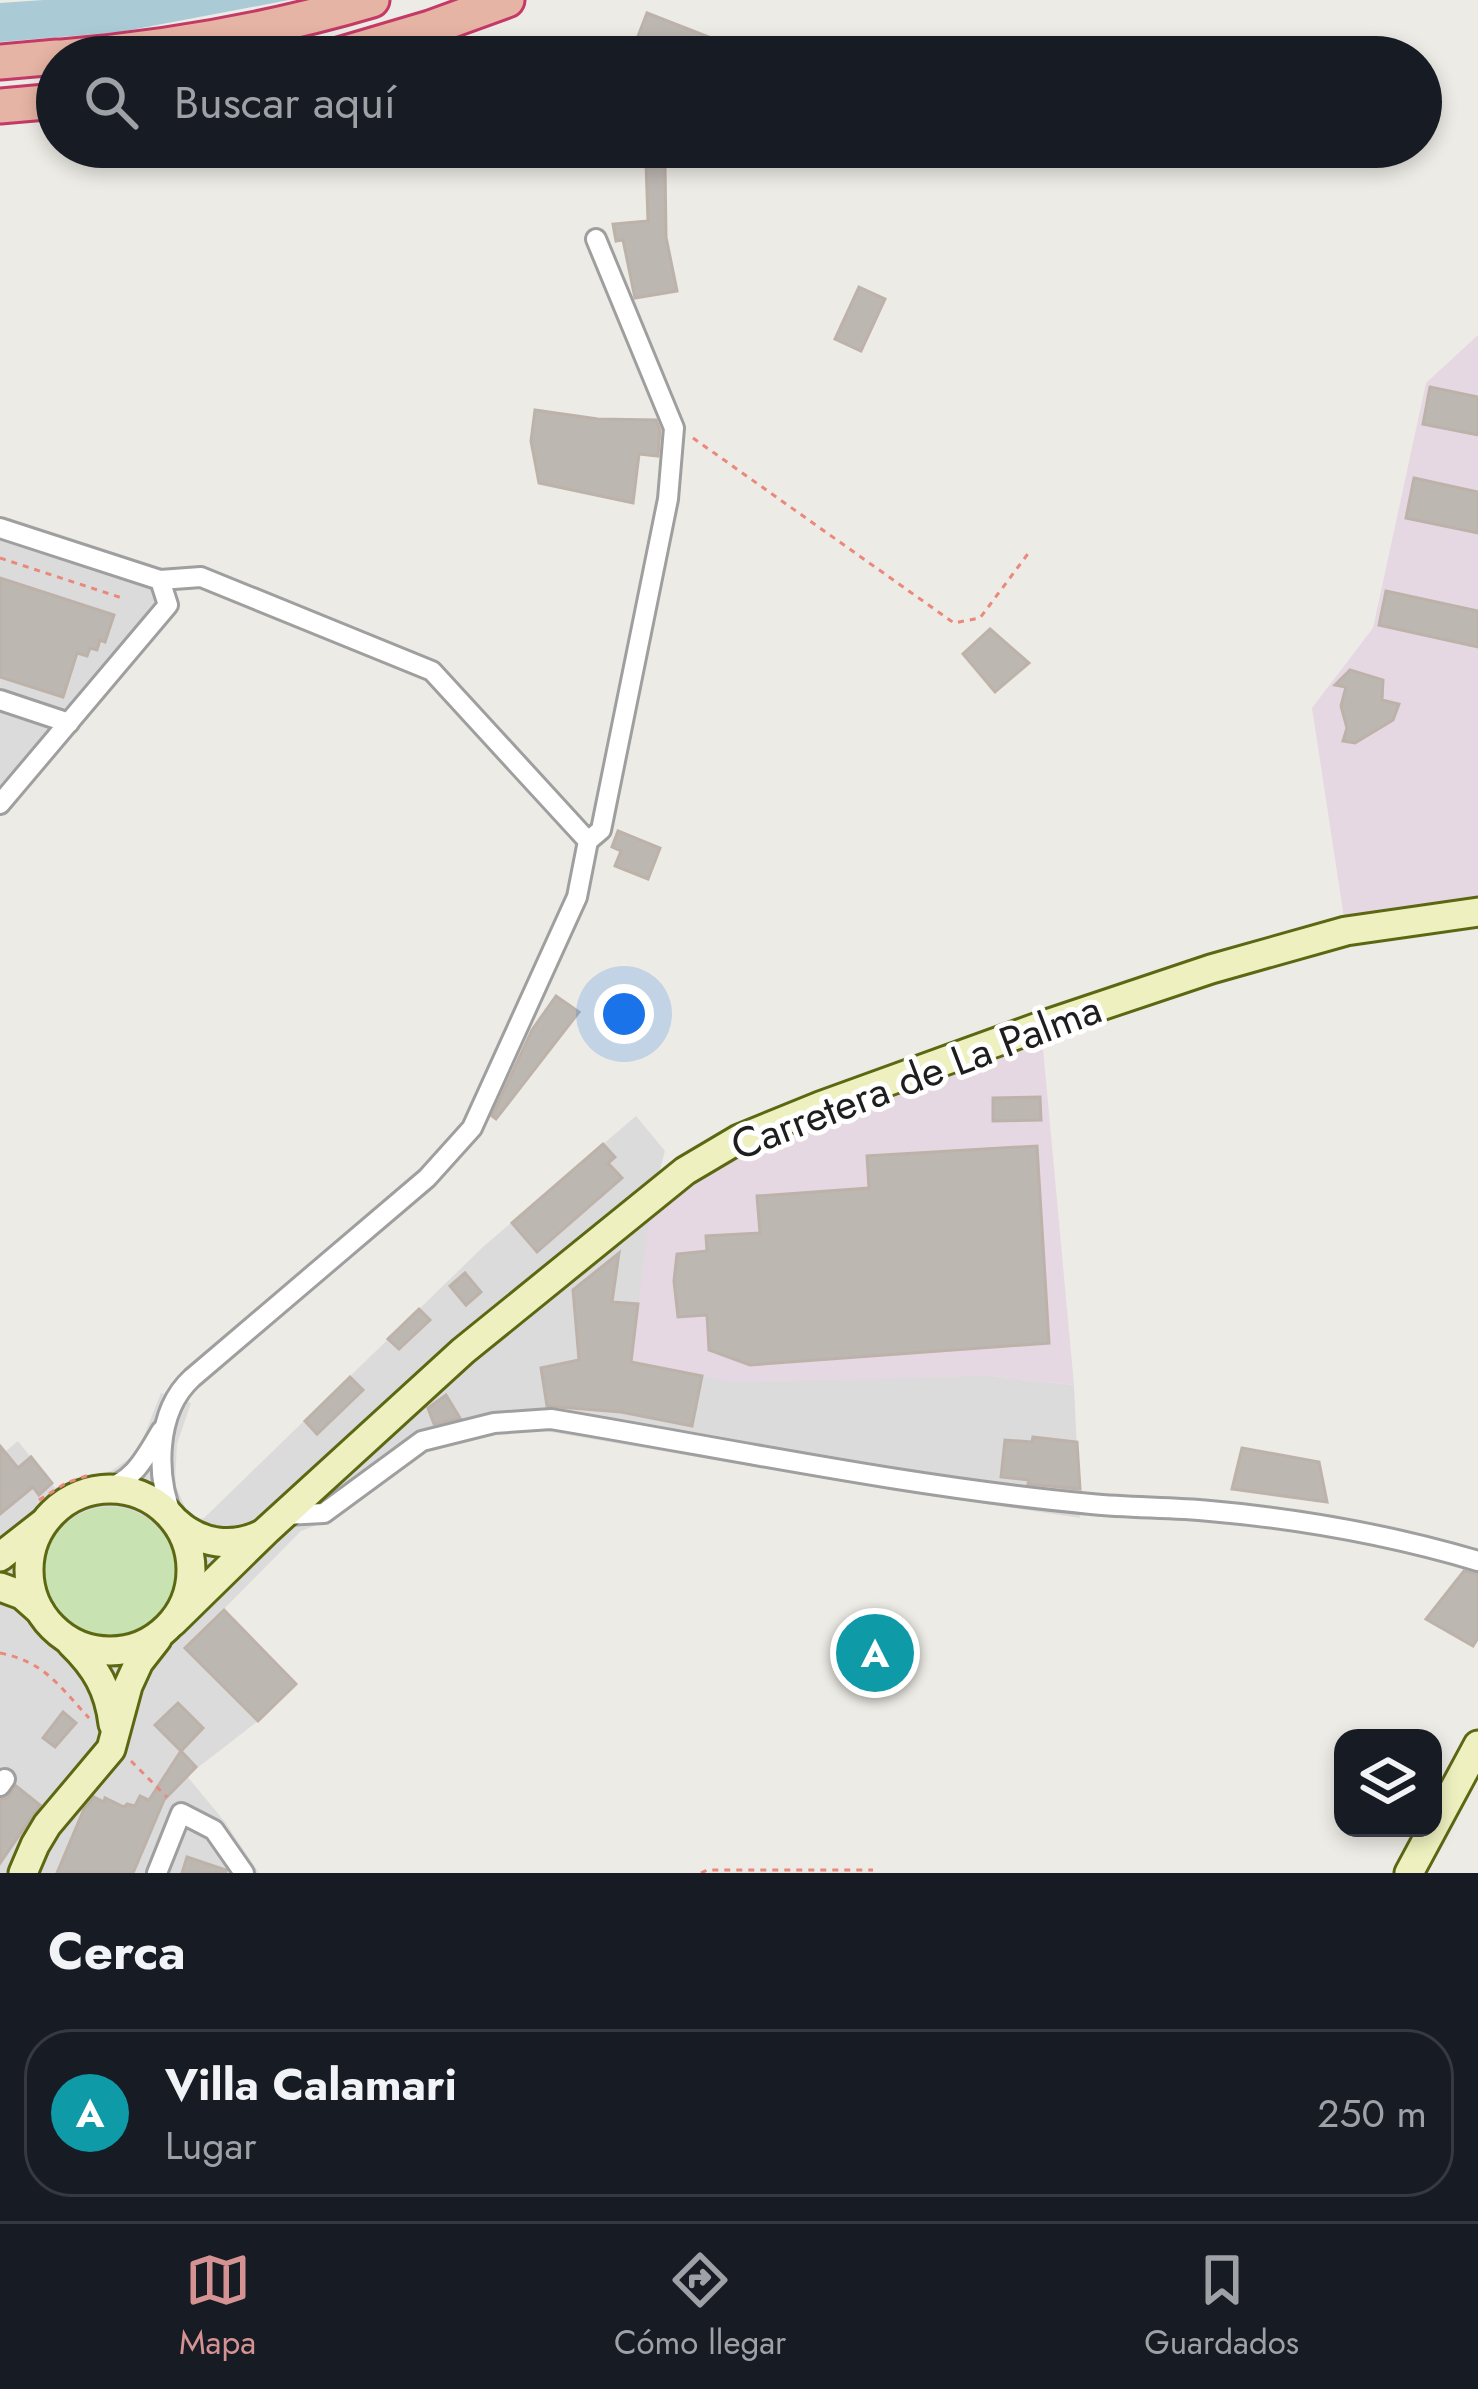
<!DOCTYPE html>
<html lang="es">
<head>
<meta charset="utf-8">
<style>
	:root { --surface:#171b24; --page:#242831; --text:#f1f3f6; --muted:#9ea1a6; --line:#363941; --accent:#d59292 }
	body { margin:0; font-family:Jost,sans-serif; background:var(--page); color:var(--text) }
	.controls { position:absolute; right:36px; bottom:36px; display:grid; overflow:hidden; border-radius:24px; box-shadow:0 6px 18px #0003 }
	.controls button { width:108px; height:108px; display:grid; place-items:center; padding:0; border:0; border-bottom:3px solid var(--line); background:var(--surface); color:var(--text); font:60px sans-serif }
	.you { position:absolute; left:624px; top:1014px; width:42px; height:42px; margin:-30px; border:9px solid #fff; border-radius:50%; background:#1a73e8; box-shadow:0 0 0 18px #1a73e833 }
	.badge { display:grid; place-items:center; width:78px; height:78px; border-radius:50%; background:var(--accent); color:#fff; font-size:39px; font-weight:700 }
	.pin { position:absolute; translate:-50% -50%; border:6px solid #fff; box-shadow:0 3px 12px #0006 }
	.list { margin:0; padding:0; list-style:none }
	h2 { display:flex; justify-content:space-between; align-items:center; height:156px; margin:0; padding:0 48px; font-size:51px }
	h2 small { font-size:39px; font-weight:400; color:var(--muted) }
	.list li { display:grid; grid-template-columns:78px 1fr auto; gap:36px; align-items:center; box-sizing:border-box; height:168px; margin:0 24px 24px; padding:0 24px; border:3px solid var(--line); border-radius:48px }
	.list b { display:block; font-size:45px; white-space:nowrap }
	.list p { margin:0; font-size:39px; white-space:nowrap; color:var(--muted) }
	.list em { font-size:39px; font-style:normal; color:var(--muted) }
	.icon { flex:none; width:66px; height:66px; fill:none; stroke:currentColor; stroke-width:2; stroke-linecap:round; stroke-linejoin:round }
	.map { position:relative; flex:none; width:1478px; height:1873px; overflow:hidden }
	.search { position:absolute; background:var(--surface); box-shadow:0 6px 18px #0003; left:36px; right:36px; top:36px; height:132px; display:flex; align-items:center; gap:30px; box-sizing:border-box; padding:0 42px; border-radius:66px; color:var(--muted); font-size:45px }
	.sheet { height:348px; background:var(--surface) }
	nav { display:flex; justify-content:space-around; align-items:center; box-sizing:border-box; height:168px; border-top:3px solid var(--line); background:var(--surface); font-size:33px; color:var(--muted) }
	nav a { display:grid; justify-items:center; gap:6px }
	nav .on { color:var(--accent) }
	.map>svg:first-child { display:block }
	.residential { fill:#dcdbdb }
	.industrial { fill:#e6d8e3 }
	.grass { fill:#c8e2b1 }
	.water { fill:#aacbd6 }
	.building { fill:#bdb7b2; stroke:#bdb2a9; stroke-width:3 }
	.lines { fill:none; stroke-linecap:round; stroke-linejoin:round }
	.minor-casing { stroke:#9f9f9f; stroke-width:24 }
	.secondary-casing { stroke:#5c6712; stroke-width:33 }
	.trunk-casing { stroke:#c43966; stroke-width:39 }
	.path { stroke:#e9887b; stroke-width:3; stroke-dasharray:6 6; stroke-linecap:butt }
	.minor { stroke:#fff; stroke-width:18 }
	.secondary { stroke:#eef1bf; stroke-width:27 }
	.trunk { stroke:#e6b4a4; stroke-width:33 }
	.labels { text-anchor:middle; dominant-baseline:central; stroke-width:10; stroke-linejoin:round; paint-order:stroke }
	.street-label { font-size:42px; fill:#1e1e1e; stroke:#fff }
</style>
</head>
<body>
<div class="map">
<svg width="1478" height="1873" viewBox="0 0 1478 1873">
	<rect width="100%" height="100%" fill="#edebe5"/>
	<!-- residential -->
	<g class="residential">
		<path d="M0 528 160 580 168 605 0 804Z"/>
		<path d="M636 1116 665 1151 652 1198 992 1376 1074 1385 1080 1518 878 1488 533 1429 454 1439 406 1460 330 1520 301 1531 224 1609 296 1684 258 1721 187 1776 225 1822 259 1873H0V1456L18 1441 55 1488 78 1478 111 1471 130 1458 140 1446 161 1393 175 1398 191 1403 177 1444 175 1484 185 1507 198 1519 204 1518 484 1246Z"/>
	</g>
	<!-- industrial -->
	<g class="industrial">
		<path d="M1478 335V910L1346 931 1312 708 1373 628 1426 383Z"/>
		<path d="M1041 1026 1074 1385 992 1376 732 1382 631 1362 652 1198 685 1171Z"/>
	</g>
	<!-- grass -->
	<circle class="grass" cx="110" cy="1573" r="66"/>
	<!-- water -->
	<path class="water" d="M43 0H289L120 32 0 42V3Z"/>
	<!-- building -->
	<g class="building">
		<path d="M647 13 709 37 702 57H630Z"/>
		<path d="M649 147H669L665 165 666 237 677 291 635 298 623 240 616 241 613 224 648 221 646 162Z"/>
		<path d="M859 287 885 299 861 351 835 339Z"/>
		<path d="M1430 387 1478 397V435L1423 424Z"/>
		<path d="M535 410 598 419 656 420 660 430 658 456 639 454 633 503 539 483 531 441Z"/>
		<path d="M1414 478 1478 492V533L1406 518Z"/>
		<path d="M0 578 114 615 105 642 100 640 97 650 90 648 87 656 77 653 63 697 0 677Z"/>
		<path d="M1386 591 1478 611V647L1379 625Z"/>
		<path d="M990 629 1029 663 995 692 963 654Z"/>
		<path d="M1350 670 1383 680 1382 700 1399 704 1393 720 1355 743 1343 741 1347 728 1341 706 1346 687 1335 685Z"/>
		<path d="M618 831 660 848 648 879 615 866 621 851 612 847Z"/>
		<path d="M556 996 579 1012 496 1119 492 1116 532 1030Z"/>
		<path d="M1040 1097 1041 1120 993 1121V1098Z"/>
		<path d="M603 1144 615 1157 608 1163 622 1178 537 1252 512 1223Z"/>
		<path d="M1037 1146 1049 1343 750 1365 709 1350 707 1315 678 1317 674 1281 677 1254 707 1251 706 1236 760 1233 757 1196 869 1188 867 1156Z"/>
		<path d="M619 1253 612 1302 638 1304 631 1362 702 1376 692 1426 621 1412 547 1406 541 1368 579 1360 573 1290Z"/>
		<path d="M465 1273 481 1292 466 1305 450 1286Z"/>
		<path d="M419 1309 430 1320 399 1349 388 1339Z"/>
		<path d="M350 1377 363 1390 317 1434 305 1421Z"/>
		<path d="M446 1395 460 1418 434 1424 428 1408Z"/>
		<path d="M1033 1437 1077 1442 1080 1489 1028 1484 1029 1480 1001 1477 1005 1440 1032 1442Z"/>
		<path d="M0 1446 18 1468 31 1457 52 1483 39 1495 33 1487 0 1514Z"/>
		<path d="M1242 1448 1319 1462 1327 1502 1232 1489Z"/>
		<path d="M1464 1571 1478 1574V1638L1473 1646 1426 1619Z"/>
		<path d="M224 1610 296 1684 258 1721 185 1648Z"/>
		<path d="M870 1613 903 1636 900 1640 905 1644 890 1666 884 1662 868 1685 841 1666 856 1644 852 1640Z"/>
		<path d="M178 1703 203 1728 181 1751 155 1725Z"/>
		<path d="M63 1712 76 1723 55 1747 43 1738Z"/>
		<path d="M181 1751 196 1767 164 1800 133 1873H57L84 1809 94 1797 104 1802 105 1798 124 1807 127 1804 135 1806 140 1796 149 1800Z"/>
		<path d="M16 1786 40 1805 0 1863V1799L7 1798Z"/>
		<path d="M187 1857 226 1870V1873H182Z"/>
	</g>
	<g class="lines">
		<defs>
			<g id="minor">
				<path d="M0 528 160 580 201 577 432 671 588 841 577 897 472 1128 427 1178 192 1378C155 1412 155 1477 174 1520"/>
				<path d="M0 700 69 723"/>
				<path d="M0 804 168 605 160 580"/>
				<path d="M588 841 601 830 668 499 674 428 596 239"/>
				<path d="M99 1490C132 1485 145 1458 161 1431"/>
				<path d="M285 1515 324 1513 422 1441 494 1423 551 1419C730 1449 910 1487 1091 1504 1131 1508 1170 1507 1210 1511 1301 1519 1390 1535 1478 1561"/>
				<path d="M0 1786 5 1779"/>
				<path d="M157 1873 181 1813 214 1830 244 1873"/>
			</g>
			<g id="secondary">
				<circle cx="110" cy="1570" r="81"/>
				<path d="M176 1522C200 1544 232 1549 262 1534"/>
				<path d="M0 1557 42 1524"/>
				<path d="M0 1587 22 1595 40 1611"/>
				<path d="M173 1622 267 1530 463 1351 685 1171 739 1139 820 1106 1041 1026 1211 969 1346 931 1478 912"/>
				<path d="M71 1643C96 1667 109 1690 113 1724"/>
				<path d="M23 1873 35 1845 47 1825 111 1749 128 1686 139 1662 157 1639"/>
				<path d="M1409 1873 1478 1745"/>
			</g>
			<g id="trunk">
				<path d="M62 57C167 48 271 30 372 0"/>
				<path d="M332 57 430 28 507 0"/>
				<path d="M0 62 57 57"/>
				<path d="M0 106 57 101"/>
			</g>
		</defs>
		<!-- minor casing -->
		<use href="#minor" class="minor-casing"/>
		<!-- secondary casing -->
		<use href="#secondary" class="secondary-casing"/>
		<!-- trunk casing -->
		<use href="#trunk" class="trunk-casing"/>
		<!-- path -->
		<g class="path">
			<path d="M693 438 954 623 980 618 1030 551"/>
			<path d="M0 558 122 598"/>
			<path d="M39 1500 66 1483 89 1475"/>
			<path d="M0 1653C45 1662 59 1686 89 1718"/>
			<path d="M131 1761 167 1797"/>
			<path d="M701 1873 707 1870H873"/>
		</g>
		<!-- minor -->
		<use href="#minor" class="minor"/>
		<!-- secondary -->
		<use href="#secondary" class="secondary"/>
		<!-- trunk -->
		<use href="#trunk" class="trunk"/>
	</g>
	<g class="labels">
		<!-- street labels -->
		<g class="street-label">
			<text transform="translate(916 1077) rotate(-21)">Carretera de La Palma</text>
		</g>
	</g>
</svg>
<div class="controls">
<button><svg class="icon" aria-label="layers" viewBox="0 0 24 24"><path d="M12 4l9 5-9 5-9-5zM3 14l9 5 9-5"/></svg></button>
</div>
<div class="you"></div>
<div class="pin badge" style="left:875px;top:1653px;background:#0f9aa8">A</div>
<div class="search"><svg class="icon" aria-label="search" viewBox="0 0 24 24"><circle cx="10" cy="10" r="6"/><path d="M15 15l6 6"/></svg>Buscar aquí</div>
</div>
<section class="sheet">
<h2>Cerca<small></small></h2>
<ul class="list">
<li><span class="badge" style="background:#0f9aa8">A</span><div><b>Villa Calamari</b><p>Lugar</p></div><em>250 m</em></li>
</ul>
</section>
<nav>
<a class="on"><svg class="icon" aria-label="map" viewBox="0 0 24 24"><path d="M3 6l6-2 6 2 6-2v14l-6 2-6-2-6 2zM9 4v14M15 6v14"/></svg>Mapa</a>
<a><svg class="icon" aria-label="directions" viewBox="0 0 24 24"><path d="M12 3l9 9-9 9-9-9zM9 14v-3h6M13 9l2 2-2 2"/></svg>Cómo llegar</a>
<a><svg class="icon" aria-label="saved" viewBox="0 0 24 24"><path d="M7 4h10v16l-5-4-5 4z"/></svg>Guardados</a>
</nav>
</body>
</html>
